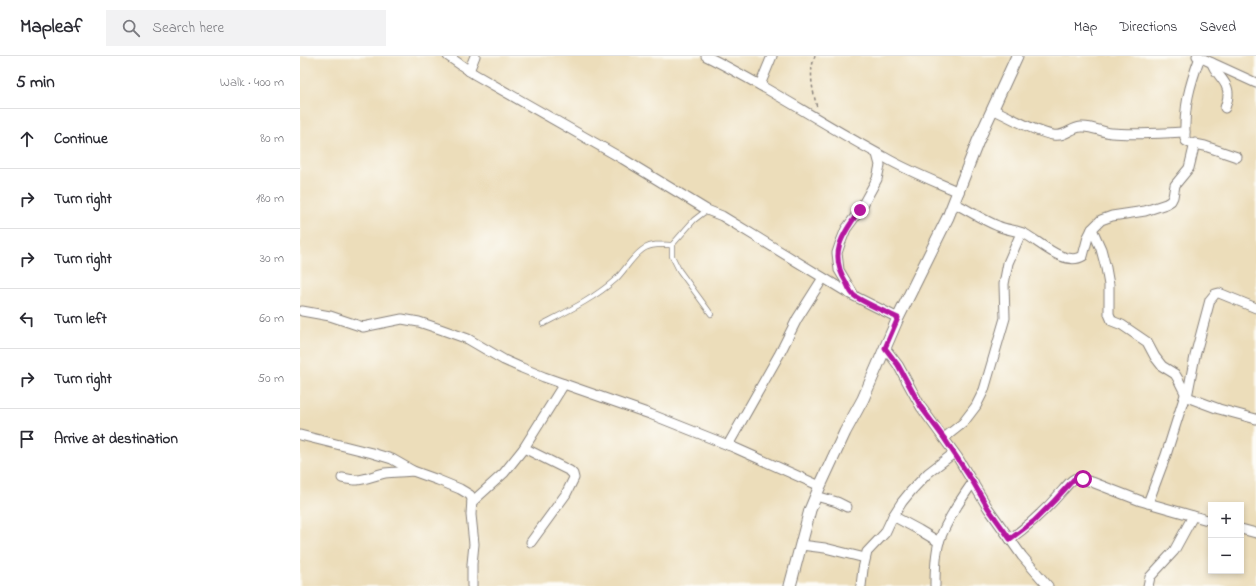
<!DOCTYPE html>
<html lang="en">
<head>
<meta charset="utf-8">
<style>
	:root { --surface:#fff; --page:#f2f2f3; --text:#2b2b33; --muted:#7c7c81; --line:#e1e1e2 }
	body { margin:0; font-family:"Indie Flower",sans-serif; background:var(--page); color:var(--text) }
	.controls { position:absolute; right:12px; bottom:12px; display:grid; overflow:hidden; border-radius:0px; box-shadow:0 2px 6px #0003 }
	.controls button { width:36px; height:36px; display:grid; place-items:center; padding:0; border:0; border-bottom:1px solid var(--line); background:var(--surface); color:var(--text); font:20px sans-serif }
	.stop { position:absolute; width:12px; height:12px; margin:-9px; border:3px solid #b5179e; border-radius:50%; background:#fff }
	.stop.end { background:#b5179e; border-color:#fff; box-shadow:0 1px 4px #0008 }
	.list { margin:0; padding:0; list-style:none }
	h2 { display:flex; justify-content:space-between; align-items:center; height:52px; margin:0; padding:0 16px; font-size:17px }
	h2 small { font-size:13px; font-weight:400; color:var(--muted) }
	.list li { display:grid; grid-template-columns:26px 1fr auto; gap:12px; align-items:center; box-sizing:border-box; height:60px; padding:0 16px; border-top:1px solid var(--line) }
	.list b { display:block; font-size:15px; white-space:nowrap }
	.list em { font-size:13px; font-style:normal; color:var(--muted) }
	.icon { flex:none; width:22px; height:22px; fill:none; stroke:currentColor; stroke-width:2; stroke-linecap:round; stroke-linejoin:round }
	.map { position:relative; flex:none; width:956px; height:530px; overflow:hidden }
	header { display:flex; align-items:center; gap:24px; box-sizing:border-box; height:56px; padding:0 20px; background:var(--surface); border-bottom:1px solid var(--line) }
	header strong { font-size:19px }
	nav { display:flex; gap:22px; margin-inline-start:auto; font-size:14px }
	.search { width:280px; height:36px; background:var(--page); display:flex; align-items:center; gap:10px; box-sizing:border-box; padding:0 14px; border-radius:0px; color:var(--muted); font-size:15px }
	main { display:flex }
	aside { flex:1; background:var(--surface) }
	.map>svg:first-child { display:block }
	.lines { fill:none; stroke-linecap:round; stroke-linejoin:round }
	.service-casing { stroke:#87807a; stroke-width:6 }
	.minor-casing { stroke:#87807a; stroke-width:11 }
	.tertiary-casing { stroke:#87807a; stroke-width:13 }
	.path { stroke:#87807a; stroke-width:1.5; stroke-dasharray:3 3; stroke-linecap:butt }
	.service { stroke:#fff; stroke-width:4.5 }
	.minor { stroke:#fff; stroke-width:9 }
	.tertiary { stroke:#fff; stroke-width:11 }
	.route { stroke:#b5179e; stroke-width:5 }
</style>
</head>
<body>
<header>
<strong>Mapleaf</strong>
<div class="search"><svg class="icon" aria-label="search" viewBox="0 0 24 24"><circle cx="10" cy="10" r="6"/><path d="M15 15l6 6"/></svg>Search here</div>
<nav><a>Map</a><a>Directions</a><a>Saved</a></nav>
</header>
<main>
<aside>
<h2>5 min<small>Walk · 400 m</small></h2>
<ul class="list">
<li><svg class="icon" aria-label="ahead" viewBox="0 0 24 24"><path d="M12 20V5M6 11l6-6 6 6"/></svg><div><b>Continue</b></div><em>80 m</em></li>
<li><svg class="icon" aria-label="right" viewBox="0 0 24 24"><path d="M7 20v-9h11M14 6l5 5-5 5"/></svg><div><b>Turn right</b></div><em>180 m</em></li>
<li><svg class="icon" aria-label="right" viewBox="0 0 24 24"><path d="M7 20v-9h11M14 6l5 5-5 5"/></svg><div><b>Turn right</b></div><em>30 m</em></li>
<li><svg class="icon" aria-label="left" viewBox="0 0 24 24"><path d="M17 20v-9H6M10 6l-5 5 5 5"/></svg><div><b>Turn left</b></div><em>60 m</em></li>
<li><svg class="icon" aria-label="right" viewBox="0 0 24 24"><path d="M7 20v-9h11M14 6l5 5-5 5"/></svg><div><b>Turn right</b></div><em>50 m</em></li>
<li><svg class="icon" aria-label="arrive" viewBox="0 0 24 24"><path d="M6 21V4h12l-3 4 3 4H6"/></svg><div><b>Arrive at destination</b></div></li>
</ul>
</aside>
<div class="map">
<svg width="956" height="530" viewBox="0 0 956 530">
	<rect width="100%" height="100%" fill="#fdfcf7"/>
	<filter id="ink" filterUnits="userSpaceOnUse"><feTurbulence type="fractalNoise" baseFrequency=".025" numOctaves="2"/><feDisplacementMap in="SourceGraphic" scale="8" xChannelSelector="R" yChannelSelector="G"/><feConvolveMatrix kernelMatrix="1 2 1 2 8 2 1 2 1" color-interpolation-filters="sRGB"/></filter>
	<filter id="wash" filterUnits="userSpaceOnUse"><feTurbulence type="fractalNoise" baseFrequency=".012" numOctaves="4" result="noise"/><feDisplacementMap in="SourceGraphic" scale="16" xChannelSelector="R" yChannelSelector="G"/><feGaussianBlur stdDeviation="0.9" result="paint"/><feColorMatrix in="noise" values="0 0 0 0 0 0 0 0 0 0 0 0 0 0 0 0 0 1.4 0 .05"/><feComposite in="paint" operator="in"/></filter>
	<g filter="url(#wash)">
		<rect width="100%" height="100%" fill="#ecddba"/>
	</g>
	<g filter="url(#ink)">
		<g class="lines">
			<defs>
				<g id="service">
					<path d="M407 154 394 164 372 189V200L379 214 411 258"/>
					<path d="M243 268C268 255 295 242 316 223 326 213 333 199 345 192 354 187 363 189 372 189"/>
				</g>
				<g id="minor">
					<path d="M148 0 174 18 323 103 407 154 422 160 550 238 598 262"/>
					<path d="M406 0C467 30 524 69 584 101 608 115 634 125 659 136"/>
					<path d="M897 0 956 27"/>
					<path d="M900 1C889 31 884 50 885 82L886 85 890 87 905 90 937 101"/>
					<path d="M912 7C915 18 929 26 928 39 928 44 926 48 925 52"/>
					<path d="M169 15 175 0"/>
					<path d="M460 29 472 0"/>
					<path d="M694 54C713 62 732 75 753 79 766 81 770 72 781 71 792 70 801 76 811 77 835 79 860 77 885 76"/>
					<path d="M654 147C668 154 683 164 698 170 706 174 717 174 725 178 740 186 765 211 783 200L788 181 792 173 801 164 812 160 845 155 866 148 871 145 873 141 875 129 889 112 895 87"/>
					<path d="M792 173 801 193 806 212 809 229V258L812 265 822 269 847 286 855 301 862 310 875 318 878 323 887 341 919 353 956 363"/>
					<path d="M554 239 539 214 537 197 540 188 546 173 560 154 577 123 580 109 577 98"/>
					<path d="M2 255 30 260 63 271 102 263 119 266 140 273 168 283 204 304 222 312 244 321 350 358 433 391 520 430"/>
					<path d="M585 292 598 309 621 351 658 402 688 452 722 500 748 530"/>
					<path d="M887 341 895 300 910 244 915 238 919 237 956 252"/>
					<path d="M0 379 72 397 92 403 113 415 138 424 160 433 170 439 172 443 171 459 174 488 172 508V530"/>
					<path d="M644 382 663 367 676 350 684 334 705 262 704 228 708 207 721 177"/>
					<path d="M428 389 480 297 497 263 523 222"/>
					<path d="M224 392 270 415 273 418 274 422 266 438 231 486"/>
					<path d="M42 422C47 423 52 424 57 424 67 423 75 419 85 417 94 416 104 416 113 415"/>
					<path d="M516 440 537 446 547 451"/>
					<path d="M172 446 204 417 224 392 264 328"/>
					<path d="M848 447 866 399 885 339"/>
					<path d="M593 460 619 474 639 486"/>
					<path d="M941 473 956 477"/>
					<path d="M710 483C731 468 746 454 763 434 767 430 771 423 777 422L792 426 841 445 911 465"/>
					<path d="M501 489 525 492 565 502"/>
					<path d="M561 530 563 513 567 496 585 477 593 460 602 446 611 435 628 417 654 397"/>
					<path d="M635 530C635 516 635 500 639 486 645 467 661 443 673 426"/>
					<path d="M848 530 850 521 874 495 893 460"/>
				</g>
				<path id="tertiary" d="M490 530 510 454 520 430 545 376 563 343 598 262 648 161 678 85 717 0"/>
			</defs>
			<!-- service casing -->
			<use href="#service" class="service-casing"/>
			<!-- minor casing -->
			<use href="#minor" class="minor-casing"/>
			<!-- tertiary casing -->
			<use href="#tertiary" class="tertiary-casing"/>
			<!-- path -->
			<path class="path" d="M515 0C508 17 513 35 517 52"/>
			<!-- service -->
			<use href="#service" class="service"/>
			<!-- minor -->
			<use href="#minor" class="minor"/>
			<!-- tertiary -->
			<use href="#tertiary" class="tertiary"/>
		</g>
	</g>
	<g class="lines" filter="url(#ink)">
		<!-- route -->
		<path class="route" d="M560 154C543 178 528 197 546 226 548 231 552 239 556 241 569 249 584 255 598 262L585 292 598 309 621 351 644 382 673 426 688 452 710 483 734 465 754 445 774 423 777 422 783 423"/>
	</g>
</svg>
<div class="controls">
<button>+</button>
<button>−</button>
</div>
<div class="stop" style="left:783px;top:423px"></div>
<div class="stop end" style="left:560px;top:154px"></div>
</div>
</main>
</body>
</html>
